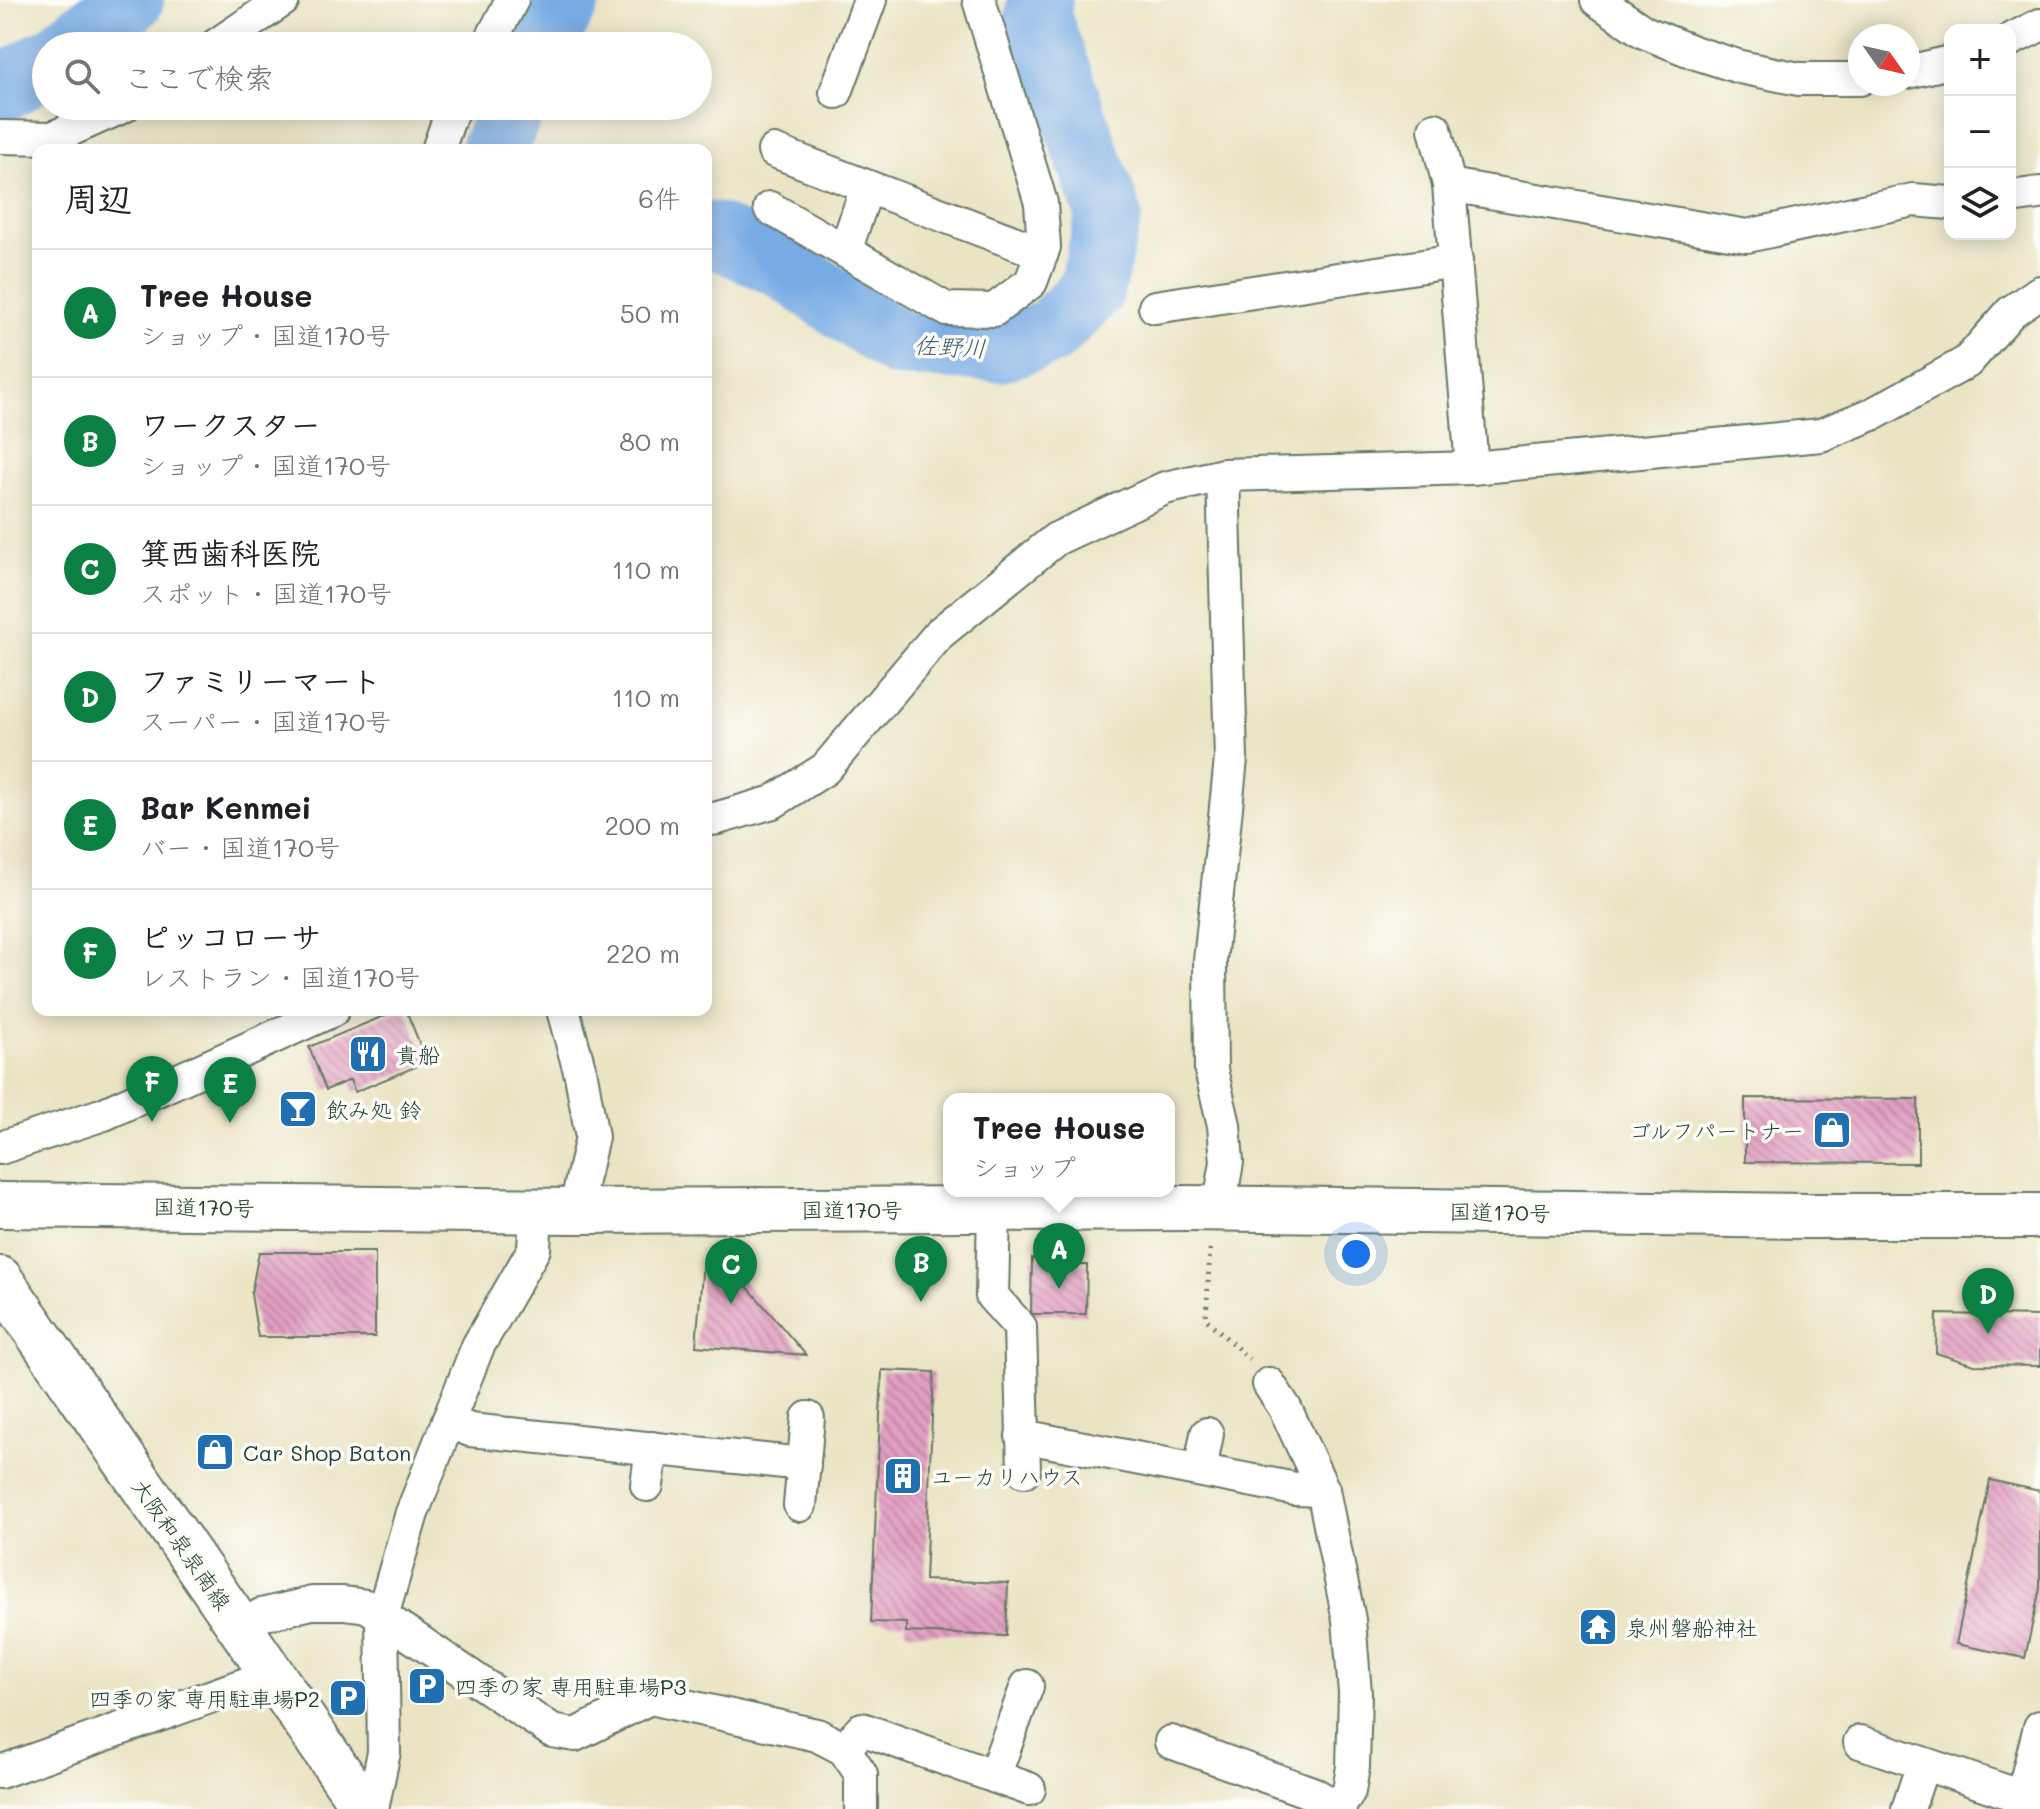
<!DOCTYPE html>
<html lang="ja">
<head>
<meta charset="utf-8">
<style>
	:root { --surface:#fff; --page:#f6f6f6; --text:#202124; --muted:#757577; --line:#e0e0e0; --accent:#0b8043 }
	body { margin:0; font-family:Mali,"Klee One",sans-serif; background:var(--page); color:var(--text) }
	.controls { position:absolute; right:24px; top:24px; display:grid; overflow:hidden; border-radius:16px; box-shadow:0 4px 20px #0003 }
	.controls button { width:72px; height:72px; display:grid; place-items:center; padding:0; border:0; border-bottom:2px solid var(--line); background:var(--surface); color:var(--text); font:40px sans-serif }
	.compass { position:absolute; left:1848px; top:24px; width:72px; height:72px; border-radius:50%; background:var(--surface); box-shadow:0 4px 20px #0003; rotate:124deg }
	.you { position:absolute; left:1356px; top:1254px; width:28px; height:28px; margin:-20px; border:6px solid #fff; border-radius:50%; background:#1a73e8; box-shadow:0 0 0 12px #1a73e833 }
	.badge { display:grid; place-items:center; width:52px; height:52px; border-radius:50%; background:var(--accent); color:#fff; font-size:26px; font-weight:700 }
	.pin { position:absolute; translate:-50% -66px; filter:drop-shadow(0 2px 4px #0008) }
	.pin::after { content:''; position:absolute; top:42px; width:28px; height:24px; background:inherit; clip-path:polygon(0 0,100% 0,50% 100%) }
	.popup { position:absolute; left:943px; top:1093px; width:232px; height:104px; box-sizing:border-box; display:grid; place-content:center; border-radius:16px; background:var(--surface); filter:drop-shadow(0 2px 6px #0005); font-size:26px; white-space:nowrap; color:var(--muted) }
	.popup b { font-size:30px; color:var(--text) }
	.popup::after { content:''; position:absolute; left:50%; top:100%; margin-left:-16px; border:16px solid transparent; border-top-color:var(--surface) }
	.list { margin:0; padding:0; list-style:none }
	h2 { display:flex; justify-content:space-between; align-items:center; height:104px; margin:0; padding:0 32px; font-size:34px }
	h2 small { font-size:26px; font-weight:400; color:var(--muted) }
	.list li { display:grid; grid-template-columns:52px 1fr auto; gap:24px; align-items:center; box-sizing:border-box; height:128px; padding:0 32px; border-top:2px solid var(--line) }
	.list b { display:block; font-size:30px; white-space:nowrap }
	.list p { margin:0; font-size:26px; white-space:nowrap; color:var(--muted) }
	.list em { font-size:26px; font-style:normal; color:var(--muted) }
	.icon { flex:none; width:44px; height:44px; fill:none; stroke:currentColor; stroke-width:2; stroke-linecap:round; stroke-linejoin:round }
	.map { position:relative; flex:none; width:2040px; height:1809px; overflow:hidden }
	.search { position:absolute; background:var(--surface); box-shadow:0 4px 20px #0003; left:32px; top:32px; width:680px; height:88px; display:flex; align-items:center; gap:20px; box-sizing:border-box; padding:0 28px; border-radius:44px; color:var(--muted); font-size:30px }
	.panel { position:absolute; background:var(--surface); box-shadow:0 4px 20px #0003; left:32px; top:144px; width:680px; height:872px; border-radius:16px }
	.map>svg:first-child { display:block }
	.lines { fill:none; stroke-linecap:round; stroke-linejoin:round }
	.river { stroke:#78abe4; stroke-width:66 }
	.building { fill:url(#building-back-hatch) }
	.street-casing { stroke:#676; stroke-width:36 }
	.primary-casing { stroke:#676; stroke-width:48 }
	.highway-casing { stroke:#676; stroke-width:48 }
	.path { stroke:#676; stroke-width:5; stroke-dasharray:2 6; stroke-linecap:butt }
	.street { stroke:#fff; stroke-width:32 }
	.primary { stroke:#fff; stroke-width:44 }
	.highway { stroke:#fff; stroke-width:44 }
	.labels { text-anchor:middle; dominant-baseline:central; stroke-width:7; stroke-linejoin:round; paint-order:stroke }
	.poi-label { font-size:22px; fill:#1f3d34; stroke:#fdfcf7; text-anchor:start }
	.street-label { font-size:22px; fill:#1f3d34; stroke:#fdfcf7 }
	.water-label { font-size:24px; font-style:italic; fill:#3a5e69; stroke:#fdfcf7 }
</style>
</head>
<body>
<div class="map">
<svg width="2040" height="1809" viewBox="0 0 2040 1809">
	<defs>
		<pattern id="building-back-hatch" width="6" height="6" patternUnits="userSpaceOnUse" patternTransform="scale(2)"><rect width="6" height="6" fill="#e29ec2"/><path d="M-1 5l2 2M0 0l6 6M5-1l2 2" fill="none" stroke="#b7829e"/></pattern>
	</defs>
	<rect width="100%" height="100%" fill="#fdfcf7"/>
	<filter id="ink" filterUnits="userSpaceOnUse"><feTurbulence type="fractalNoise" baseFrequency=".0125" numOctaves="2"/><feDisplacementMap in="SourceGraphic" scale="16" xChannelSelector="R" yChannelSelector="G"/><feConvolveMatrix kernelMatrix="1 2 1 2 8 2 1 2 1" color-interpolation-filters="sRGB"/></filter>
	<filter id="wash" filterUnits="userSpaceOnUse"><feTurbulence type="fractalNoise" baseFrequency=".006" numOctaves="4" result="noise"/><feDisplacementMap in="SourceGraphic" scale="32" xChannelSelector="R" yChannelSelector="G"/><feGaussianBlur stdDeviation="1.8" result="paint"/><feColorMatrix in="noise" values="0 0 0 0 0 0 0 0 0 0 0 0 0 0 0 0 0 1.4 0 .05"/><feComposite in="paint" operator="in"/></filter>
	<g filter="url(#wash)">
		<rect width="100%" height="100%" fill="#ebe4c4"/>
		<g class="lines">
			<!-- river -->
			<g class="river">
				<path d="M69 46 131 0"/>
				<path d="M542 46 567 0"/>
				<path d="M0 91 46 62"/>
				<path d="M493 150 513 106"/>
				<path d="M706 234 715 235 781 265 898 344 1000 349 1049 333 1091 291 1109 215 1038 17 1040 0"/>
			</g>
		</g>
		<g id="blocks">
			<!-- building -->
			<g class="building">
				<path d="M398 1010H406L427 1062 355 1092 350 1080 326 1090 309 1047Z"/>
				<path d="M1745 1098 1918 1099V1163L1745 1162Z"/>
				<path d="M259 1252H375V1337H258L251 1294Z"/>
				<path d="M721 1256 806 1355 696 1346 703 1261 720 1263Z"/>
				<path d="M1032 1258H1072V1265H1087L1086 1314H1031Z"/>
				<path d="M1937 1314 2040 1316V1366L1974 1365 1936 1353Z"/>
				<path d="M882 1370 934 1372 925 1580 1008 1583 1006 1636 906 1632V1623L871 1622Z"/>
				<path d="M1990 1480 2040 1491V1588L2025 1658 1956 1644Z"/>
			</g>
		</g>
	</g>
	<g filter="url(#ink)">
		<use href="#blocks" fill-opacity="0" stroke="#676" stroke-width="2"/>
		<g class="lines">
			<defs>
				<g id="street">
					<path d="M1597 0 1644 32 1693 52 1740 67 1799 79H1860"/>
					<path d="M2010 40 2040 25"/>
					<path d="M215 46 283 0"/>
					<path d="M488 46 512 0"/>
					<path d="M1908 72 1950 62"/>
					<path d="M836 92 870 0"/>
					<path d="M1435 129 1449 185 1472 468"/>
					<path d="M0 137 52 138 124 106"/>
					<path d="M438 150 450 116 455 106"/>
					<path d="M774 151 1042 253"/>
					<path d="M1449 185 1747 236 1913 200 1950 203"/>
					<path d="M2010 197 2040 193"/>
					<path d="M770 208 946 309 994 310 1031 282 1044 247 1041 203 979 0"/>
					<path d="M845 251 867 187"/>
					<path d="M1155 307 1456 261"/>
					<path d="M706 820 718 818 773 802 825 769 940 633 1056 539 1165 488 1223 475 1472 468 1821 435 1875 413 1967 362 2011 312 2040 292"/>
					<path d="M563 1010 581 1075 592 1137 575 1211"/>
					<path d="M0 1148 104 1114 333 1010"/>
					<path d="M994 1208 992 1296 1020 1327 1024 1471"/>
					<path d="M1219 1209 1227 1162 1224 1125 1211 1070 1210 961 1231 759 1223 475"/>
					<path d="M1269 1384 1285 1408 1323 1490 1349 1620 1355 1693 1353 1767 1349 1791 1338 1809"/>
					<path d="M448 1421 470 1430 804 1464"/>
					<path d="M1022 1436 1295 1489 1323 1490"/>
					<path d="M1200 1470 1207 1434"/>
					<path d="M647 1485 652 1448"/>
					<path d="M800 1505 808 1418"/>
					<path d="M241 1629 261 1615 312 1603H344L367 1606 552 1731 575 1735 650 1698 817 1735 844 1749 861 1774V1809"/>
					<path d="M1171 1742 1312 1793 1340 1809"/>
					<path d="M1860 1742 2040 1803"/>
					<path d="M844 1749 862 1729 1029 1789"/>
					<path d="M0 1772 271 1675"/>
					<path d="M994 1776 1027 1686"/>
					<path d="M372 1809 384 1752 382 1616 412 1513 478 1346 534 1249 536 1211"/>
					<path d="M1908 1809 1923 1764"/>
					<path d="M2019 1809 2040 1727"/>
				</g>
				<path id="primary" d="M0 1279 365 1809"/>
				<path id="highway" d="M0 1205 575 1211 1186 1208 1807 1216H2040"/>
			</defs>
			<!-- street casing -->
			<use href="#street" class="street-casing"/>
			<!-- primary casing -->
			<use href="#primary" class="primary-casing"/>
			<!-- highway casing -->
			<use href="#highway" class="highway-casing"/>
			<!-- path -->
			<path class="path" d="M1210 1249 1206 1319 1249 1359"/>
			<!-- street -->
			<use href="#street" class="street"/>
			<!-- primary -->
			<use href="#primary" class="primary"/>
			<!-- highway -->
			<use href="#highway" class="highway"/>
		</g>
	</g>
	<!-- icons -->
	<defs>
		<symbol id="restaurant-square" viewBox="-11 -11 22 22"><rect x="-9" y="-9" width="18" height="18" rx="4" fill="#1f6fb2" stroke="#fdfcf7"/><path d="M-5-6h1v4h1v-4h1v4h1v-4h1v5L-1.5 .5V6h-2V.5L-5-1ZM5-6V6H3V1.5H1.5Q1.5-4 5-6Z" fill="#fff"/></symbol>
		<symbol id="bar-square" viewBox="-11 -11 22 22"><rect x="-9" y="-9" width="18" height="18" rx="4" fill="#1f6fb2" stroke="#fdfcf7"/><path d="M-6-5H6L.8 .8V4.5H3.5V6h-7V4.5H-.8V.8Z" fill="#fff"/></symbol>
		<symbol id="shop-square" viewBox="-11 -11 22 22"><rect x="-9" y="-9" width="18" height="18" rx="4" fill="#1f6fb2" stroke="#fdfcf7"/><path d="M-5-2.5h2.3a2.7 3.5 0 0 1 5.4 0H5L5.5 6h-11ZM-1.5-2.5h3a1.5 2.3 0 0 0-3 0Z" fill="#fff"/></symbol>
		<symbol id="building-square" viewBox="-11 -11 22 22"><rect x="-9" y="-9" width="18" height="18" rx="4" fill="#1f6fb2" stroke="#fdfcf7"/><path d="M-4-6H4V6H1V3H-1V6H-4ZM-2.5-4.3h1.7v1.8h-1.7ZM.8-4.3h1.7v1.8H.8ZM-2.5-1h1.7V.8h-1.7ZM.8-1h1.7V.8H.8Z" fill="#fff"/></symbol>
		<symbol id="temple-square" viewBox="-11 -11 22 22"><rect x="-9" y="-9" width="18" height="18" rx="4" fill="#1f6fb2" stroke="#fdfcf7"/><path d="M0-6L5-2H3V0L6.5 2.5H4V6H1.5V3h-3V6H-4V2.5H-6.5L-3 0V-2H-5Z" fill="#fff"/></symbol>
		<symbol id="parking-square" viewBox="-11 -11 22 22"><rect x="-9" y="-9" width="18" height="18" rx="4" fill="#1f6fb2" stroke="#fdfcf7"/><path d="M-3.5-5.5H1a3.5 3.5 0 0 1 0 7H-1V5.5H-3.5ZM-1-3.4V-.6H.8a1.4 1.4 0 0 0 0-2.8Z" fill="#fff"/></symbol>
	</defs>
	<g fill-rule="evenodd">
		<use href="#restaurant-square" x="346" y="1032" width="44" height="44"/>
		<use href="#bar-square" x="276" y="1087" width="44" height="44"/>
		<use href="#shop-square" x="1810" y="1108" width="44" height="44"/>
		<use href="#shop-square" x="193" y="1430" width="44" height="44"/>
		<use href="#building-square" x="881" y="1454" width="44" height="44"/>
		<use href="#temple-square" x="1576" y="1605" width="44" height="44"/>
		<use href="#parking-square" x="405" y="1664" width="44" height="44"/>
		<use href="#parking-square" x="326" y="1676" width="44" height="44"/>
	</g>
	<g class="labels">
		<!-- poi labels -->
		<g class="poi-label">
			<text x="396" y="1054">貴船</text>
			<text x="326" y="1109">飲み処 鈴</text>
			<text x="1804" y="1130" text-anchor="end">ゴルフパートナー</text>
			<text x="243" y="1452">Car Shop Baton</text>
			<text x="931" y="1476">ユーカリハウス</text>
			<text x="1626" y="1627">泉州磐船神社</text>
			<text x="455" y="1686">四季の家 専用駐車場P3</text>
			<text x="320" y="1698" text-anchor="end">四季の家 専用駐車場P2</text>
		</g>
		<!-- street labels -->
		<g class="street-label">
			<text transform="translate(204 1207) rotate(1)">国道170号</text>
			<text x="852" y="1209">国道170号</text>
			<text transform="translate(1500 1212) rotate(1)">国道170号</text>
			<text transform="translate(182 1544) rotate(55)">大阪和泉泉南線</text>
		</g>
		<!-- water labels -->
		<g class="water-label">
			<text transform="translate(950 346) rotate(3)">佐野川</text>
		</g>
	</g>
</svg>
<div class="controls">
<button>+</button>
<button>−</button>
<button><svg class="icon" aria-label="layers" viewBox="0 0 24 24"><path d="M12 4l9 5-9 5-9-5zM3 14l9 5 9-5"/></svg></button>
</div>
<svg class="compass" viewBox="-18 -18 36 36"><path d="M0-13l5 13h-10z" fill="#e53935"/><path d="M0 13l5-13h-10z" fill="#757577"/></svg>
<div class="you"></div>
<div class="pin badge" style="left:1059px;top:1289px">A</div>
<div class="popup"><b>Tree House</b>ショップ</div>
<div class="pin badge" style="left:921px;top:1302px">B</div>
<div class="pin badge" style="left:731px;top:1304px">C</div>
<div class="pin badge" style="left:1988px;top:1334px">D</div>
<div class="pin badge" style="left:230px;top:1123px">E</div>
<div class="pin badge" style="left:152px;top:1122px">F</div>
<div class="search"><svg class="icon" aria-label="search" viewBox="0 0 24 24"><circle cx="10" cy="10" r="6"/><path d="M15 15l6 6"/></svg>ここで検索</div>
<section class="panel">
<h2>周辺<small>6件</small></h2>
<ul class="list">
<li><span class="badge">A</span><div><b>Tree House</b><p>ショップ · 国道170号</p></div><em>50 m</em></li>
<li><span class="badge">B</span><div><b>ワークスター</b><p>ショップ · 国道170号</p></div><em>80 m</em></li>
<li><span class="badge">C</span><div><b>箕西歯科医院</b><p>スポット · 国道170号</p></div><em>110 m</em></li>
<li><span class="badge">D</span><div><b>ファミリーマート</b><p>スーパー · 国道170号</p></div><em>110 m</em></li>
<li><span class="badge">E</span><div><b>Bar Kenmei</b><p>バー · 国道170号</p></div><em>200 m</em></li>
<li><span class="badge">F</span><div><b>ピッコローサ</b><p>レストラン · 国道170号</p></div><em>220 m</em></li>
</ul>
</section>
</div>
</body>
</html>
